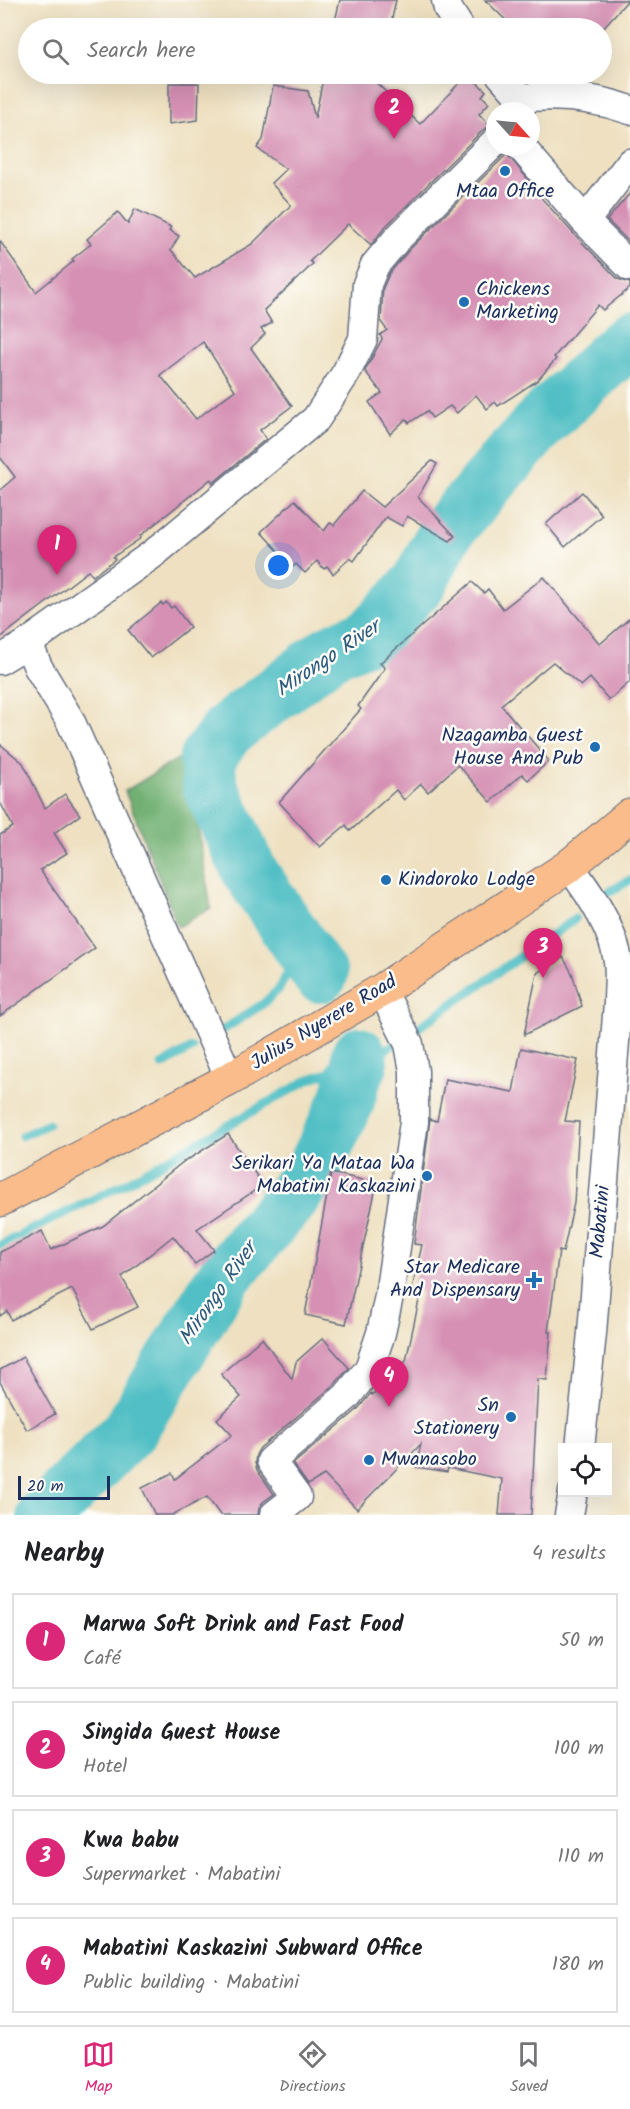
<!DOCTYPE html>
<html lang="en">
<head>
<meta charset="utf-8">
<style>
	:root { --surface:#fff; --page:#f6f6f6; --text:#202124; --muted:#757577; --line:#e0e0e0; --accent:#db2777 }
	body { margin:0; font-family:Kalam,sans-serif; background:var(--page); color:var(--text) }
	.controls { position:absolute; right:18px; bottom:18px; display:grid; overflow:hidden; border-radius:0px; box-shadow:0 6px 24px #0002 }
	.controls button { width:54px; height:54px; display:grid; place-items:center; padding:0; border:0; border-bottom:2px solid var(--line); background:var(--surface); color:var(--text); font:30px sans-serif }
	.compass { position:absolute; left:486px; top:102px; width:54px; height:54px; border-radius:50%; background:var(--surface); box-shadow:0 6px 24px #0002; rotate:117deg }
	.scale { position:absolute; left:18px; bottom:15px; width:92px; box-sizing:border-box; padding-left:6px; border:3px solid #1b2f5e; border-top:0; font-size:16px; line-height:21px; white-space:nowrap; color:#1b2f5e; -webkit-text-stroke:4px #fdfcf7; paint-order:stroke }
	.you { position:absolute; left:279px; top:566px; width:21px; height:21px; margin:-15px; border:4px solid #fff; border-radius:50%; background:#1a73e8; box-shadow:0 0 0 9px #1a73e833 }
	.badge { display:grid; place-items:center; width:39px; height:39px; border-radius:50%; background:var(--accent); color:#fff; font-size:20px; font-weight:700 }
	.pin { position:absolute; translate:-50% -50px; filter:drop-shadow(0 2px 3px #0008) }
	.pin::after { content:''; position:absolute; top:32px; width:21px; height:18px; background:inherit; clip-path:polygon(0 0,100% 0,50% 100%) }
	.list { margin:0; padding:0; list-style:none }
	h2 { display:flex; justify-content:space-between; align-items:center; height:78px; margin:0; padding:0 24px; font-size:26px }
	h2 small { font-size:20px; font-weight:400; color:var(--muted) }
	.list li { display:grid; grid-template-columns:39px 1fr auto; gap:18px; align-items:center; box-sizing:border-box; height:96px; margin:0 12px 12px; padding:0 12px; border:2px solid var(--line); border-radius:0px }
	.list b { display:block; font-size:22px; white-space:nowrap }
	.list p { margin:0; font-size:20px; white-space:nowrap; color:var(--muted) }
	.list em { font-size:20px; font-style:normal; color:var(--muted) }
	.icon { flex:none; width:33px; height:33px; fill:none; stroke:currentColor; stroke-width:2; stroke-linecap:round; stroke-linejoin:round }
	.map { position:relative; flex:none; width:630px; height:1515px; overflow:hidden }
	.search { position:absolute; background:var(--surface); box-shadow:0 6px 24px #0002; left:18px; right:18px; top:18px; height:66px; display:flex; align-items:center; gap:15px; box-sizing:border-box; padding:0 21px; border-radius:33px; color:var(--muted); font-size:22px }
	.sheet { height:510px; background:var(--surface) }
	nav { display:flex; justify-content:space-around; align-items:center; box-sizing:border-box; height:84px; border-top:2px solid var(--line); background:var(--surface); font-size:16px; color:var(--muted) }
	nav a { display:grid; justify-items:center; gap:3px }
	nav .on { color:var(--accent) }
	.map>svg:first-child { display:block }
	.forest { fill:#71b072; stroke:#467068; stroke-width:1.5 }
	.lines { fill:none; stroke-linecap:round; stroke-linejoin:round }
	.stream { stroke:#51bfc5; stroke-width:9 }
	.river { stroke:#51bfc5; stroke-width:56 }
	.building { fill:#d590b4; fill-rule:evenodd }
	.minor-casing { stroke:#656d80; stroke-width:31 }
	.trunk-casing { stroke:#656d80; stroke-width:35 }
	.minor { stroke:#fff; stroke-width:28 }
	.trunk { stroke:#f9bc8a; stroke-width:33 }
	.poi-dot { fill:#1f6fb2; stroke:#fdfcf7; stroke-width:2 }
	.labels { text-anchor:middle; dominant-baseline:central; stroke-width:5; stroke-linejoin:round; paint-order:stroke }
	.poi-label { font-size:20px; fill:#1b2f5e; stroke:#fdfcf7; text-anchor:end }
	.street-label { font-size:20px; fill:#1b2f5e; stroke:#fdfcf7 }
	.water-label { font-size:21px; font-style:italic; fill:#2b5a7d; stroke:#fdfcf7 }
</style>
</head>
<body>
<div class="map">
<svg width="630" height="1515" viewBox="0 0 630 1515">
	<rect width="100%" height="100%" fill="#fdfcf7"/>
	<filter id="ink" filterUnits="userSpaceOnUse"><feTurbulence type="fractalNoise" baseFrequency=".0167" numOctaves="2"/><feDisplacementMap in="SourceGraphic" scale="12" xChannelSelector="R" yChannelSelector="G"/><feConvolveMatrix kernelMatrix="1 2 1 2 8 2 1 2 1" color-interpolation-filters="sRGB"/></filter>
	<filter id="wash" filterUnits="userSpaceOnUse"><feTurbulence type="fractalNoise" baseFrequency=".008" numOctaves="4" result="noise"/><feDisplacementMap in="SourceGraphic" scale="24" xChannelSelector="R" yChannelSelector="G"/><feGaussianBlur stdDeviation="1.35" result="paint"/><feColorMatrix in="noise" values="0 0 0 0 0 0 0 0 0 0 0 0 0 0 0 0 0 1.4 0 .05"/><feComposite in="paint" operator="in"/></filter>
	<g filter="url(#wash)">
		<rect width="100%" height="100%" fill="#eee0c0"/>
		<!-- forest -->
		<path class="forest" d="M186 754 211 908 178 927 125 791Z"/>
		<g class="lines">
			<!-- stream -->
			<g class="stream">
				<path d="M609 892 630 880"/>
				<path d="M220 1032 264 1003 279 989 301 947"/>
				<path d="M162 1065 192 1048"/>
				<path d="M360 1065 371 1060 575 919"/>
				<path d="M22 1136 48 1124"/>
				<path d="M0 1245 126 1183 308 1080C327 1072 334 1070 353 1079"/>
			</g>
			<!-- river -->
			<g class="river">
				<path d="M320 975 250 872 210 786 207 758 228 730 329 653 372 634 419 583 446 531 540 423 619 349 630 341"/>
				<path d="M45 1515 129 1431 226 1274 289 1201 316 1165 347 1101 353 1079 360 1065 359 1055"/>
			</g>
		</g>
		<g id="blocks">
			<!-- building -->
			<g class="building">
				<path d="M340 0H396L390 28H340L341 22 335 21Z"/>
				<path d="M485 0H628L602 29 514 28Z"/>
				<path d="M324 74H369V76L420 124 468 74 486 91 482 96 489 103 479 114 490 126 483 130 385 227 371 245 348 224 310 261 313 264 264 310 272 323 261 329 265 334 251 348 292 406 260 430 266 439 213 483 211 479 140 536 141 538 113 557 115 559 93 576 88 571 0 638V490L15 477 0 457V241L36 292 74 261 72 259 91 244 87 239 118 212 128 224 135 209 171 227 169 230 179 236 171 250 195 278 252 244 291 205 271 183 286 169 257 148 263 140 273 86 308 91 315 118ZM203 342 235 390 196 419 160 375Z"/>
				<path d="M169 83H199L198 120 169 124Z"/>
				<path d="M507 154 537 190 535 191 573 233 618 279 630 283V288L603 310 598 305 554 357 556 359 538 380 498 406 495 402 487 409 476 395 457 413 450 406 432 418 427 411 409 423 406 419 390 434 369 402 382 393 365 371 382 339 380 335 387 330 381 322 383 288 389 274 409 250Z"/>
				<path d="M630 193V243L607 220Z"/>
				<path d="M432 461 437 464 418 497 455 536 450 541 407 516 402 526 386 517 354 561 350 558 333 574 327 566 324 569 317 561 305 573 296 564 293 567 261 532 295 500 324 531 330 523 334 525 362 491 382 507Z"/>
				<path d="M582 492 602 515 565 547 546 524Z"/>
				<path d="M544 577 600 644 630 618V682L609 700 590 678 581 686 553 662 501 705 549 761 528 780 522 774 491 802 458 765 428 792 421 784 404 800 396 790 350 831 346 825 320 847 279 802 361 709 358 706 385 668 380 663 472 582 484 593 488 589 503 609Z"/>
				<path d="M166 602 171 608 174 606 190 627 151 658 128 630 161 603 163 605Z"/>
				<path d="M0 744 23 763 45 808 65 794 80 815 54 833 67 853 40 870 95 948 0 1016V835L13 827 0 802Z"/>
				<path d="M563 957 572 973 582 1006 524 1035 537 973Z"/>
				<path d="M521 1048 578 1060 565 1121 579 1122 574 1203 563 1252 559 1251 548 1332H551L547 1380 538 1379 531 1515H499L502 1479 448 1468 447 1472 416 1467 421 1444 357 1509 324 1475 308 1485 293 1464 357 1410 371 1393 372 1395 406 1361 421 1291 412 1289 422 1245 414 1244 430 1119 437 1121 445 1079 513 1092Z"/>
				<path d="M228 1134 263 1185 197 1229 214 1250 195 1264 173 1236 122 1277 138 1307 93 1329 72 1289 11 1320 7 1311 0 1316V1252L42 1231 51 1250 103 1226 188 1158 189 1159Z"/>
				<path d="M331 1173 377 1183 346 1324 305 1315Z"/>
				<path d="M262 1338 292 1379 296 1362 323 1338 349 1368 334 1385 260 1448 256 1455 255 1463 257 1470 274 1494 263 1502 259 1508 258 1515H220L207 1497 172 1515H155L142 1488 172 1473 175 1479 232 1435 217 1419 241 1397 221 1374Z"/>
				<path d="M23 1357 55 1414 27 1430 0 1382V1370Z"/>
			</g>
		</g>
	</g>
	<g filter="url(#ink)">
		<use href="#blocks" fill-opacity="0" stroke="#656d80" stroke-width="1.5"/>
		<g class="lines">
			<defs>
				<g id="minor">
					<path d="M446 0 448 9 460 28"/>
					<path d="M500 74 521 98 520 111"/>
					<path d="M521 98C557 94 596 98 630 110"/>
					<path d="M521 147 585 221 630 267"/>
					<path d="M585 221 630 163"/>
					<path d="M28 643 38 667 70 720 230 1079"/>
					<path d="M0 660 28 643 153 554 316 419 346 373 363 339 367 284 375 265 397 239 495 142"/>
					<path d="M569 866C589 892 613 927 618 961 620 974 618 989 618 1003L592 1333 580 1448"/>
					<path d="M274 1515 297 1497 271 1461 346 1397 369 1369 381 1333 389 1296 414 1122V1071L409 1044 382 990"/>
					<path d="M569 1515 573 1492"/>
				</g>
				<path id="trunk" d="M0 1200 230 1079 382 990 569 866 630 815"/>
			</defs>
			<!-- minor casing -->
			<use href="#minor" class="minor-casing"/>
			<!-- trunk casing -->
			<use href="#trunk" class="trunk-casing"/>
			<!-- minor -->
			<use href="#minor" class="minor"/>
			<!-- trunk -->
			<use href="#trunk" class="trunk"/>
		</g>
	</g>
	<!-- markers -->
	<g class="poi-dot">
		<circle cx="505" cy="171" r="6"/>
		<circle cx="464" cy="302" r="6"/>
		<circle cx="595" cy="747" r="6"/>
		<circle cx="386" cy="880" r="6"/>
		<circle cx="427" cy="1176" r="6"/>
		<path d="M531 1271h6v6h6v6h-6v6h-6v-6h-6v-6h6z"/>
		<circle cx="511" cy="1417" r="6"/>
		<circle cx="369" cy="1460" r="6"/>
	</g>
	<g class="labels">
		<!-- poi labels -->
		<g class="poi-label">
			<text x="505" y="192" text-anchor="middle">Mtaa Office</text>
			<text x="476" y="290" text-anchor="start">Chickens<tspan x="476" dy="23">Marketing</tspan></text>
			<text x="583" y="736">Nzagamba Guest<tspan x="583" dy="23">House And Pub</tspan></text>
			<text x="398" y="880" text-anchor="start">Kindoroko Lodge</text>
			<text x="415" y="1164">Serikari Ya Mataa Wa<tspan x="415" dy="23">Mabatini Kaskazini</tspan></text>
			<text x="520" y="1268">Star Medicare<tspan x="520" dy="23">And Dispensary</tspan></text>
			<text x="499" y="1406">Sn<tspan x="499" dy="23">Stationery</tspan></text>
			<text x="381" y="1460" text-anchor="start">Mwanasobo</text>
		</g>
		<!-- street labels -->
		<g class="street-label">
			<text transform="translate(324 1023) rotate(-31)">Julius Nyerere Road</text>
			<text transform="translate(601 1222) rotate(-85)">Mabatini</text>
		</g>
		<!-- water labels -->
		<g class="water-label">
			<text transform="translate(328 659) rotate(-34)">Mirongo River</text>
			<text transform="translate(218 1294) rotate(-55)">Mirongo River</text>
		</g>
	</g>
</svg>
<div class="controls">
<button><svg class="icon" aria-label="locate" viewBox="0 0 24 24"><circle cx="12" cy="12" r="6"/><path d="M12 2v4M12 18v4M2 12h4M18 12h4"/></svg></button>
</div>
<svg class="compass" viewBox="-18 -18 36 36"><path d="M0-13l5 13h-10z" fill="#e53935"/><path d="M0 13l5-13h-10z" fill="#757577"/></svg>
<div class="scale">20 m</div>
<div class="you"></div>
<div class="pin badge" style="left:57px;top:575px">1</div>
<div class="pin badge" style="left:394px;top:139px">2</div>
<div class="pin badge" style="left:543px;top:978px">3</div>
<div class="pin badge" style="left:389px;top:1407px">4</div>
<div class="search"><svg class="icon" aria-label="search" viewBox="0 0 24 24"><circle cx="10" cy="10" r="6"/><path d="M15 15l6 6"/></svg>Search here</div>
</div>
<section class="sheet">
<h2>Nearby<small>4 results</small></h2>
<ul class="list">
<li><span class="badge">1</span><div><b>Marwa Soft Drink and Fast Food</b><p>Café</p></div><em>50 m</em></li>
<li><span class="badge">2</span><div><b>Singida Guest House</b><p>Hotel</p></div><em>100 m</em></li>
<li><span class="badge">3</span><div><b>Kwa babu</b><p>Supermarket · Mabatini</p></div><em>110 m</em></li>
<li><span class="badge">4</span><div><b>Mabatini Kaskazini Subward Office</b><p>Public building · Mabatini</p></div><em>180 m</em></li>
</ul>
</section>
<nav>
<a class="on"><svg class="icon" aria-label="map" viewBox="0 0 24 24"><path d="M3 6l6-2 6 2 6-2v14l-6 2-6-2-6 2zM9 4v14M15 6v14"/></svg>Map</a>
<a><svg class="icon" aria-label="directions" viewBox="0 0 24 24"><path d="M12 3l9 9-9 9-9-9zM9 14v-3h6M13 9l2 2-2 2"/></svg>Directions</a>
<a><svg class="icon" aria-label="saved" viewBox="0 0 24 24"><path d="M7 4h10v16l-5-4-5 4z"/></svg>Saved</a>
</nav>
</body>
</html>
